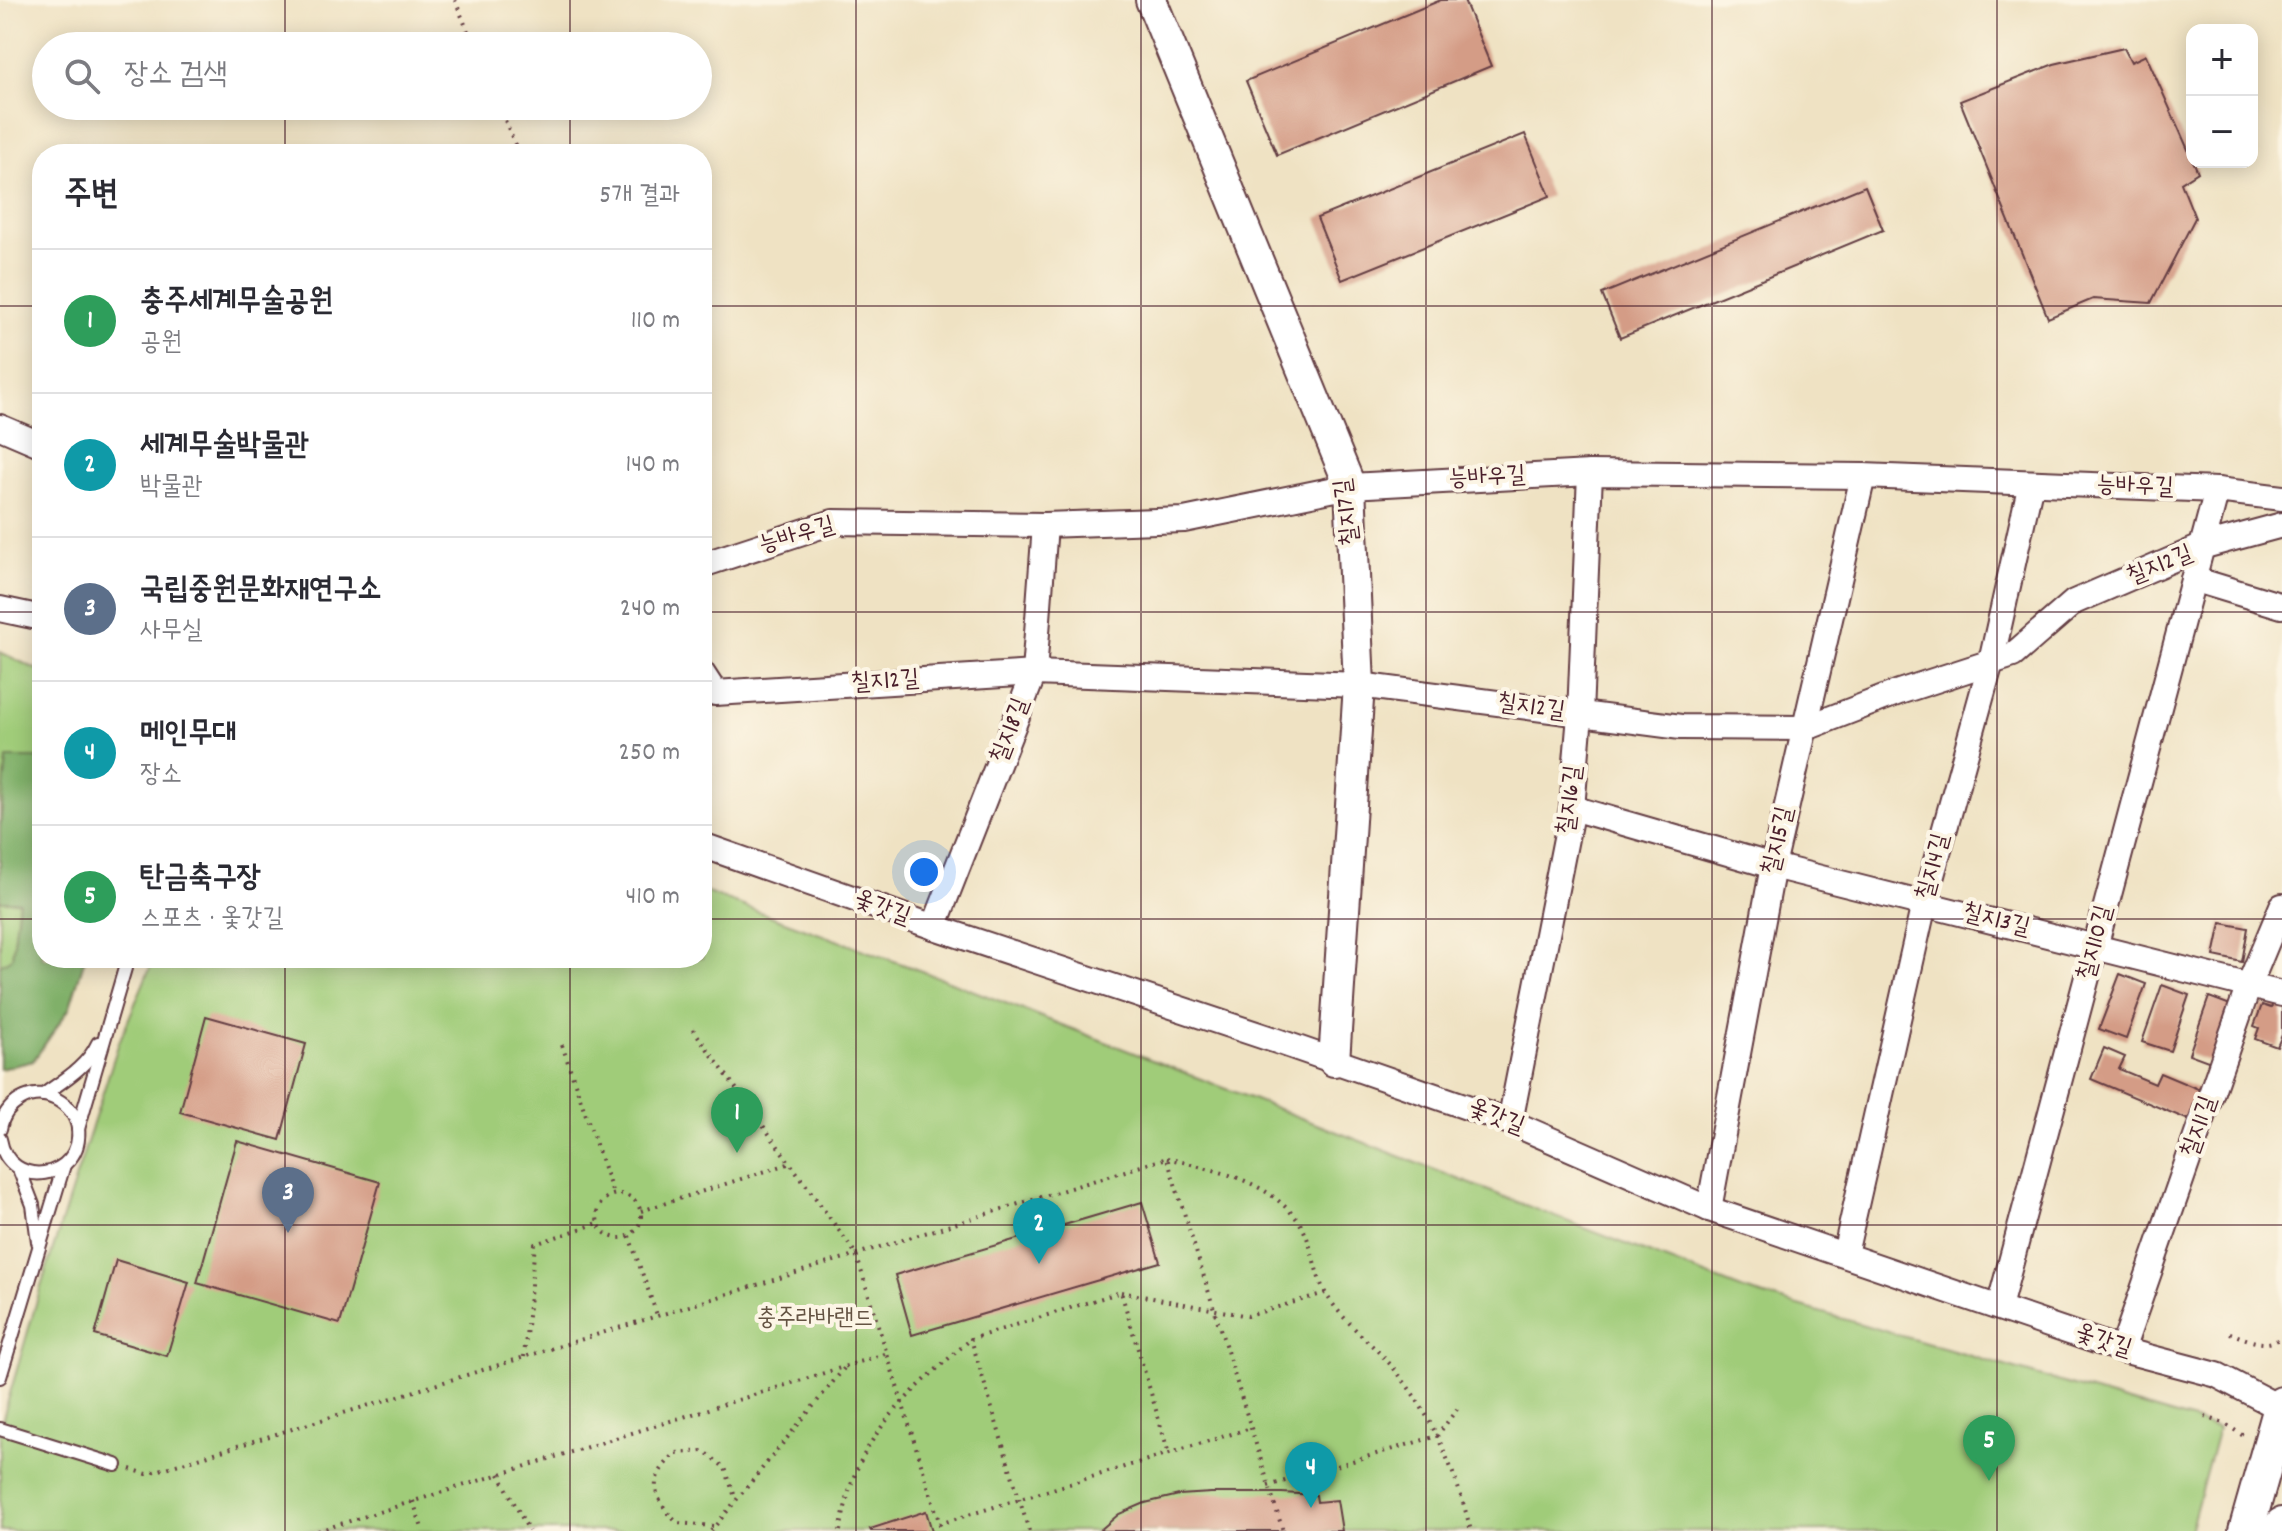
<!DOCTYPE html>
<html lang="ko">
<head>
<meta charset="utf-8">
<style>
	:root { --surface:#fff; --page:#f2f2f3; --text:#2b2b33; --muted:#7c7c81; --line:#e1e1e2; --accent:#0f766e }
	body { margin:0; font-family:Dekko,"Poor Story",sans-serif; background:var(--page); color:var(--text) }
	.controls { position:absolute; right:24px; top:24px; display:grid; overflow:hidden; border-radius:16px; box-shadow:0 4px 20px #0003 }
	.controls button { width:72px; height:72px; display:grid; place-items:center; padding:0; border:0; border-bottom:2px solid var(--line); background:var(--surface); color:var(--text); font:40px sans-serif }
	.you { position:absolute; left:924px; top:872px; width:28px; height:28px; margin:-20px; border:6px solid #fff; border-radius:50%; background:#1a73e8; box-shadow:0 0 0 12px #1a73e833 }
	.badge { display:grid; place-items:center; width:52px; height:52px; border-radius:50%; background:var(--accent); color:#fff; font-size:26px; font-weight:700 }
	.pin { position:absolute; translate:-50% -66px; filter:drop-shadow(0 2px 4px #0008) }
	.pin::after { content:''; position:absolute; top:42px; width:28px; height:24px; background:inherit; clip-path:polygon(0 0,100% 0,50% 100%) }
	.list { margin:0; padding:0; list-style:none }
	h2 { display:flex; justify-content:space-between; align-items:center; height:104px; margin:0; padding:0 32px; font-size:34px }
	h2 small { font-size:26px; font-weight:400; color:var(--muted) }
	.list li { display:grid; grid-template-columns:52px 1fr auto; gap:24px; align-items:center; box-sizing:border-box; height:144px; padding:0 32px; border-top:2px solid var(--line) }
	.list b { display:block; font-size:30px; white-space:nowrap }
	.list p { margin:0; font-size:26px; white-space:nowrap; color:var(--muted) }
	.list em { font-size:26px; font-style:normal; color:var(--muted) }
	.icon { flex:none; width:44px; height:44px; fill:none; stroke:currentColor; stroke-width:2; stroke-linecap:round; stroke-linejoin:round }
	.map { position:relative; flex:none; width:2282px; height:1531px; overflow:hidden }
	.search { position:absolute; background:var(--surface); box-shadow:0 4px 20px #0003; left:32px; top:32px; width:680px; height:88px; display:flex; align-items:center; gap:20px; box-sizing:border-box; padding:0 28px; border-radius:44px; color:var(--muted); font-size:30px }
	.panel { position:absolute; background:var(--surface); box-shadow:0 4px 20px #0003; left:32px; top:144px; width:680px; height:824px; border-radius:32px }
	.map>svg:first-child { display:block }
	.green { fill:#a0cc79; stroke:#757652; stroke-width:2 }
	.forest { fill:#80b069; stroke:#65684a; stroke-width:2 }
	.building { fill:#d49c86 }
	.lines { fill:none; stroke-linecap:round; stroke-linejoin:round }
	.service-casing { stroke:#633c42; stroke-width:16 }
	.minor-casing { stroke:#633c42; stroke-width:28 }
	.tertiary-casing { stroke:#633c42; stroke-width:34 }
	.secondary-casing { stroke:#633c42; stroke-width:38 }
	.path { stroke:#633c42; stroke-width:4; stroke-dasharray:2 6; stroke-linecap:butt }
	.service { stroke:#fff; stroke-width:12 }
	.minor { stroke:#fff; stroke-width:24 }
	.tertiary { stroke:#fff; stroke-width:30 }
	.secondary { stroke:#fff; stroke-width:34 }
	.grid { fill:none; stroke:#4a1f2b; stroke-width:2; stroke-opacity:0.55 }
	.labels { text-anchor:middle; dominant-baseline:central; stroke-width:8; stroke-linejoin:round; paint-order:stroke }
	.street-label { font-size:24px; fill:#4a1f2b; stroke:#fcf5e5 }
	.park-label { font-size:24px; fill:#645342; stroke:#fcf5e5 }
</style>
</head>
<body>
<div class="map">
<svg width="2282" height="1531" viewBox="0 0 2282 1531">
	<rect width="100%" height="100%" fill="#fcf5e5"/>
	<filter id="ink" filterUnits="userSpaceOnUse"><feTurbulence type="fractalNoise" baseFrequency=".0125" numOctaves="2"/><feDisplacementMap in="SourceGraphic" scale="16" xChannelSelector="R" yChannelSelector="G"/><feConvolveMatrix kernelMatrix="1 2 1 2 8 2 1 2 1" color-interpolation-filters="sRGB"/></filter>
	<filter id="wash" filterUnits="userSpaceOnUse"><feTurbulence type="fractalNoise" baseFrequency=".006" numOctaves="4" result="noise"/><feDisplacementMap in="SourceGraphic" scale="32" xChannelSelector="R" yChannelSelector="G"/><feGaussianBlur stdDeviation="1.8" result="paint"/><feColorMatrix in="noise" values="0 0 0 0 0 0 0 0 0 0 0 0 0 0 0 0 0 1.4 0 .05"/><feComposite in="paint" operator="in"/></filter>
	<g filter="url(#wash)">
		<rect width="100%" height="100%" fill="#efe2c3"/>
		<!-- green -->
		<g class="green">
			<path d="M0 652 42 672V958H85L69 1009 33 1061 0 1069Z"/>
			<path d="M702 891 946 980 1744 1290 2218 1428 2190 1531H0V1428L39 1293 119 1042 154 958H702Z"/>
		</g>
		<!-- forest -->
		<path class="forest" d="M7 758H42V958H85L69 1009 33 1061 0 1069V965L12 958 19 901H0V829Z"/>
		<g id="blocks">
			<!-- building -->
			<g class="building">
				<path d="M1441 0H1464L1491 66 1277 155 1246 81Z"/>
				<path d="M2124 48 2131 62 2146 55 2198 172 2181 183 2195 218 2151 303 2093 299 2048 318 1960 101 2054 64Z"/>
				<path d="M1525 134 1550 196 1342 280 1317 218Z"/>
				<path d="M1865 186 1883 230 1620 338 1602 294Z"/>
				<path d="M2221 923 2248 928 2242 962 2214 956Z"/>
				<path d="M2120 974 2146 984 2126 1039 2099 1029Z"/>
				<path d="M2162 985 2189 995 2170 1051 2142 1042Z"/>
				<path d="M2209 997 2236 1007 2216 1064 2189 1054Z"/>
				<path d="M2275 999 2282 1001V1035L2277 1047 2255 1039 2259 1028 2254 1026 2262 1005 2271 1008Z"/>
				<path d="M206 1016 306 1044 280 1140 180 1112Z"/>
				<path d="M2104 1048 2125 1057 2119 1069 2155 1084 2160 1073 2203 1091 2191 1121 2091 1079Z"/>
				<path d="M237 1141 380 1182 340 1324 197 1283Z"/>
				<path d="M1142 1202 1160 1262 912 1335 895 1275Z"/>
				<path d="M116 1260 189 1282 167 1356 95 1335Z"/>
				<path d="M1211 1493H1282L1316 1495 1317 1502 1337 1500 1342 1531H1099L1119 1514 1145 1503 1179 1495Z"/>
				<path d="M926 1511 932 1531H871L870 1529Z"/>
			</g>
		</g>
	</g>
	<g filter="url(#ink)">
		<use href="#blocks" fill-opacity="0" stroke="#633c42" stroke-width="2"/>
		<g class="lines">
			<defs>
				<g id="service">
					<path d="M43 1095C64 1080 87 1067 98 1043"/>
					<path d="M0 1129C4 1104 32 1086 56 1099 67 1105 76 1115 78 1128 84 1180 9 1192 0 1139"/>
					<path d="M78 1129 128 958"/>
					<path d="M19 1169 33 1205 38 1242"/>
					<path d="M0 1377 64 1165"/>
					<path d="M0 1429 116 1465"/>
				</g>
				<g id="minor">
					<path d="M0 427 42 445"/>
					<path d="M702 565 833 522 1045 525 1184 520 1350 486 1590 473 1863 476 2217 490 2282 498"/>
					<path d="M2193 579 2282 606"/>
					<path d="M0 609 42 618"/>
					<path d="M702 673 715 693 1034 673 1359 685 1681 727 1806 728 1899 692 2013 655 2074 602 2201 547 2282 525"/>
					<path d="M1572 808 1773 866 2282 994"/>
					<path d="M702 845 934 927 1277 1041 1510 1122 1709 1209 2122 1350 2217 1375 2282 1409"/>
					<path d="M934 927 1034 673 1045 525"/>
					<path d="M1510 1122 1572 808 1580 715 1590 473"/>
					<path d="M1709 1209 1773 866 1863 476"/>
					<path d="M1845 1254 1924 904 1991 662 2031 483"/>
					<path d="M1999 1307 2217 490"/>
					<path d="M2122 1350 2249 985 2282 906"/>
				</g>
				<path id="tertiary" d="M1151 0 1350 486 1359 685 1334 1061"/>
				<g id="secondary">
					<path d="M2246 1531 2282 1404"/>
					<path d="M2280 1531 2282 1525"/>
				</g>
			</defs>
			<!-- service casing -->
			<use href="#service" class="service-casing"/>
			<!-- minor casing -->
			<use href="#minor" class="minor-casing"/>
			<!-- tertiary casing -->
			<use href="#tertiary" class="tertiary-casing"/>
			<!-- secondary casing -->
			<use href="#secondary" class="secondary-casing"/>
			<!-- path -->
			<g class="path">
				<path d="M455 0 474 46"/>
				<path d="M499 106 519 154"/>
				<path d="M693 1029 856 1254 942 1531"/>
				<path d="M562 1045 613 1194"/>
				<path d="M1167 1158C1205 1168 1250 1176 1280 1202 1287 1208 1296 1217 1301 1225 1313 1245 1314 1273 1326 1294 1345 1325 1378 1347 1400 1376 1435 1421 1457 1476 1471 1531"/>
				<circle cx="619" cy="1216" r="22"/>
				<path d="M641 1211 788 1164"/>
				<path d="M629 1236 657 1315"/>
				<path d="M1121 1292 1248 1316 1325 1293"/>
				<path d="M2230 1333C2247 1339 2266 1350 2282 1337"/>
				<path d="M524 1357 535 1244 598 1223"/>
				<path d="M2205 1417 2224 1423 2245 1437"/>
				<path d="M130 1469 147 1474 1167 1158 1283 1531"/>
				<path d="M499 1474 529 1531"/>
				<path d="M1268 1486 1437 1436 1460 1405"/>
				<path d="M413 1501 423 1531"/>
				<path d="M939 1524 1251 1428"/>
				<path d="M713 1526 677 1523C652 1495 646 1481 676 1453L704 1451 725 1468 736 1500"/>
				<path d="M318 1531 885 1354"/>
				<path d="M711 1531 846 1366"/>
				<path d="M840 1531C843 1517 846 1502 850 1488 870 1423 922 1382 971 1339"/>
				<path d="M1029 1531 971 1339 1121 1292 1169 1454"/>
			</g>
			<!-- service -->
			<use href="#service" class="service"/>
			<!-- minor -->
			<use href="#minor" class="minor"/>
			<!-- tertiary -->
			<use href="#tertiary" class="tertiary"/>
			<!-- secondary -->
			<use href="#secondary" class="secondary"/>
		</g>
	</g>
	<!-- grid -->
	<path class="grid" d="M285 0V46M570 0V46M856 0V1531M1141 0V1531M1426 0V1531M1712 0V1531M1997 0V1531M285 106V154M570 106V154M0 306H42M702 306H2282M0 612H42M702 612H2282M0 919H42M702 919H2282M285 958V1531M570 958V1531M0 1225H2282"/>
	<g class="labels">
		<!-- street labels -->
		<g class="street-label">
			<text transform="translate(1487 478) rotate(-3)">능바우길</text>
			<text transform="translate(2135 487) rotate(2)">능바우길</text>
			<text transform="translate(1348 512) rotate(-97)">칠지7길</text>
			<text transform="translate(797 536) rotate(-16)">능바우길</text>
			<text transform="translate(2160 566) rotate(-22)">칠지2길</text>
			<text transform="translate(885 682) rotate(-4)">칠지2길</text>
			<text transform="translate(1531 708) rotate(8)">칠지2길</text>
			<text transform="translate(1011 731) rotate(-69)">칠지8길</text>
			<text transform="translate(1571 800) rotate(-83)">칠지6길</text>
			<text transform="translate(1779 841) rotate(-77)">칠지5길</text>
			<text transform="translate(1934 867) rotate(-75)">칠지4길</text>
			<text transform="translate(882 909) rotate(20)">옻갓길</text>
			<text transform="translate(1996 921) rotate(14)">칠지3길</text>
			<text transform="translate(2096 943) rotate(-75)">칠지10길</text>
			<text transform="translate(1496 1118) rotate(21)">옻갓길</text>
			<text transform="translate(2200 1127) rotate(-71)">칠지1길</text>
			<text transform="translate(2103 1342) rotate(18)">옻갓길</text>
		</g>
		<!-- park labels -->
		<g class="park-label">
			<text x="815" y="1319">충주라바랜드</text>
		</g>
	</g>
</svg>
<div class="controls">
<button>+</button>
<button>−</button>
</div>
<div class="you"></div>
<div class="pin badge" style="left:737px;top:1153px;background:#2e9e5b">1</div>
<div class="pin badge" style="left:1039px;top:1264px;background:#0f9aa8">2</div>
<div class="pin badge" style="left:288px;top:1233px;background:#5c6f8a">3</div>
<div class="pin badge" style="left:1311px;top:1508px;background:#0f9aa8">4</div>
<div class="pin badge" style="left:1989px;top:1481px;background:#2e9e5b">5</div>
<div class="search"><svg class="icon" aria-label="search" viewBox="0 0 24 24"><circle cx="10" cy="10" r="6"/><path d="M15 15l6 6"/></svg>장소 검색</div>
<section class="panel">
<h2>주변<small>5개 결과</small></h2>
<ul class="list">
<li><span class="badge" style="background:#2e9e5b">1</span><div><b>충주세계무술공원</b><p>공원</p></div><em>110 m</em></li>
<li><span class="badge" style="background:#0f9aa8">2</span><div><b>세계무술박물관</b><p>박물관</p></div><em>140 m</em></li>
<li><span class="badge" style="background:#5c6f8a">3</span><div><b>국립중원문화재연구소</b><p>사무실</p></div><em>240 m</em></li>
<li><span class="badge" style="background:#0f9aa8">4</span><div><b>메인무대</b><p>장소</p></div><em>250 m</em></li>
<li><span class="badge" style="background:#2e9e5b">5</span><div><b>탄금축구장</b><p>스포츠 · 옻갓길</p></div><em>410 m</em></li>
</ul>
</section>
</div>
</body>
</html>
